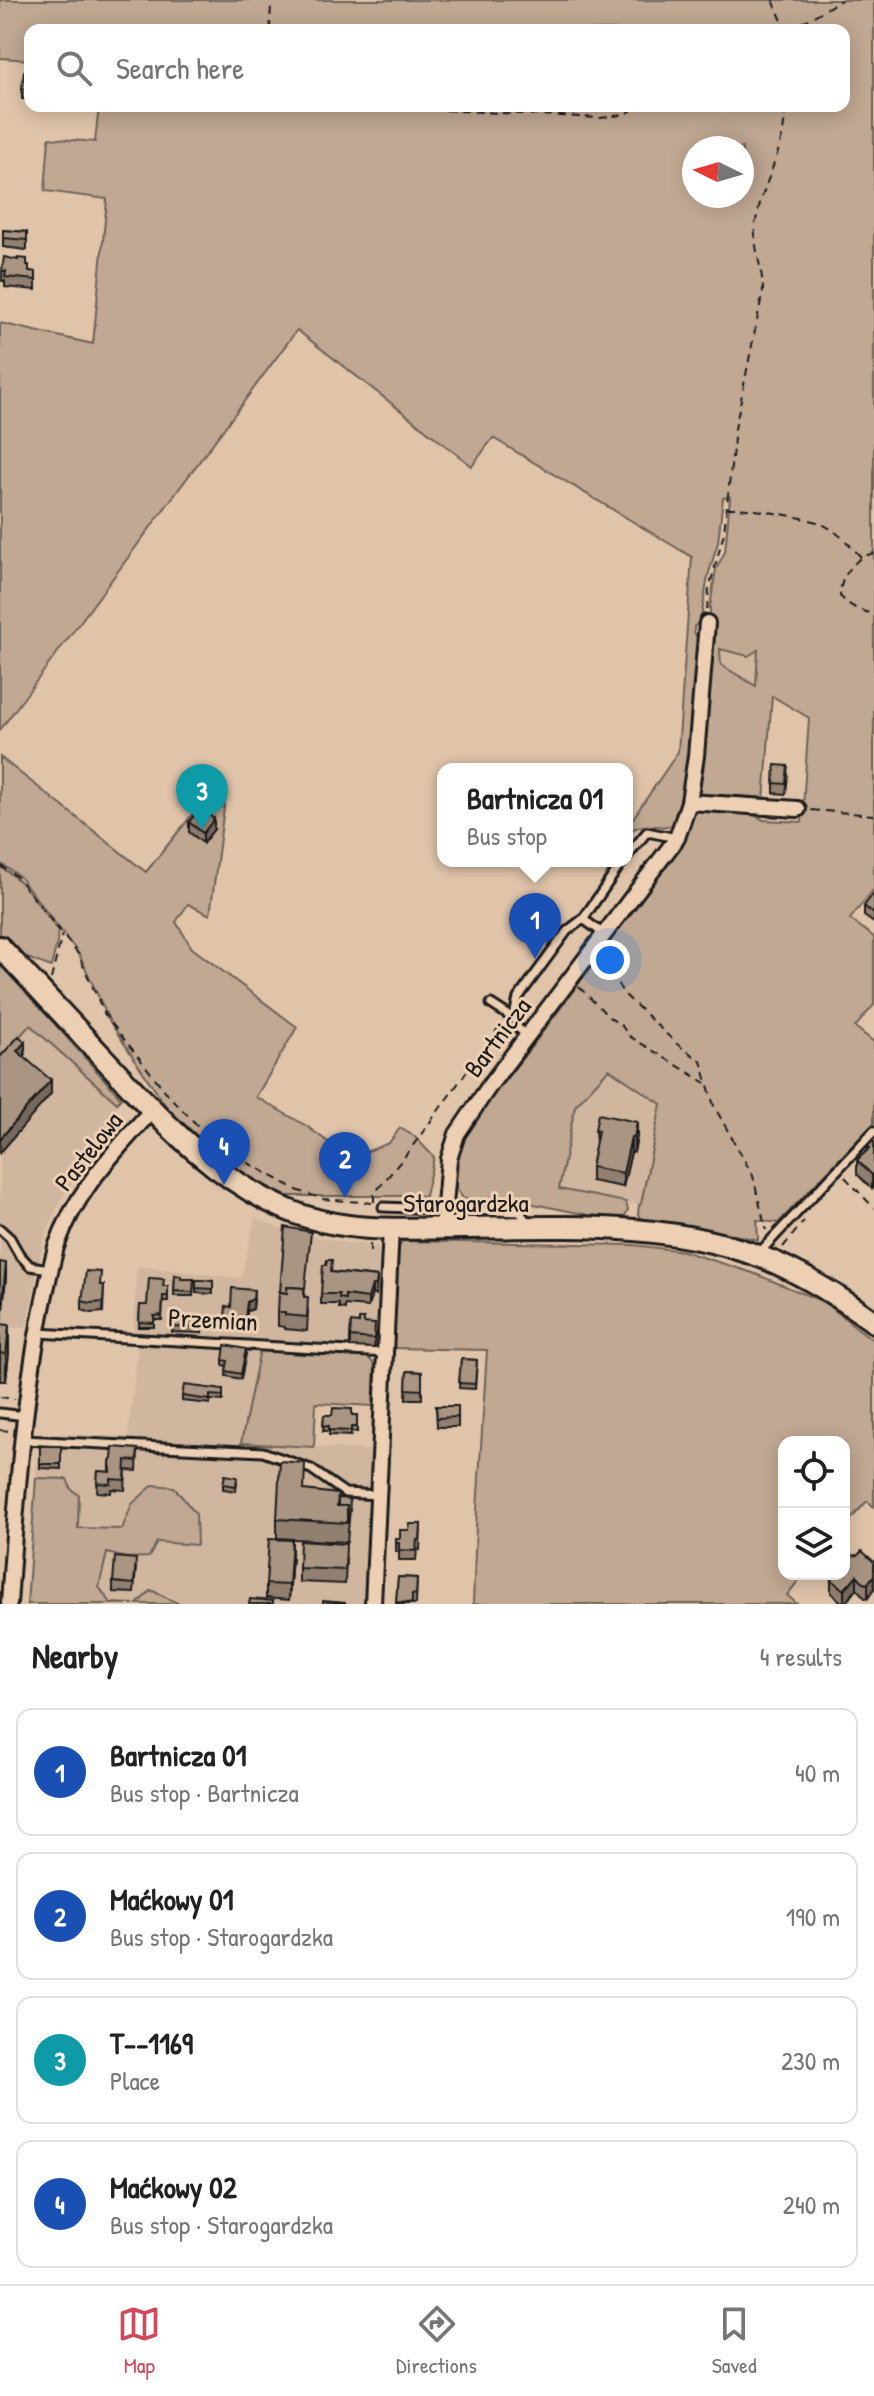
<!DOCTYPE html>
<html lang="en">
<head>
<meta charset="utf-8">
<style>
	:root { --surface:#fff; --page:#f6f6f6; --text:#222; --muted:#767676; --line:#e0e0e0; --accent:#d1495b }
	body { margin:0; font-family:"Patrick Hand",sans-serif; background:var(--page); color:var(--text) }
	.controls { position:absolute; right:24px; bottom:24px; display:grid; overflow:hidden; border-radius:16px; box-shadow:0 4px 20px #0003 }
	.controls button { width:72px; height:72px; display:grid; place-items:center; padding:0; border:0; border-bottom:2px solid var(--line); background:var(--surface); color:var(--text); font:40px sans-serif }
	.compass { position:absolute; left:682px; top:136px; width:72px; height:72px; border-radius:50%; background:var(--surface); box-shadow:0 4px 20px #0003; rotate:275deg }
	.you { position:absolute; left:610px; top:960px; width:28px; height:28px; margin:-20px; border:6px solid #fff; border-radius:50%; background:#1a73e8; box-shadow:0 0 0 12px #1a73e833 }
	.badge { display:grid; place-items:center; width:52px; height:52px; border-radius:50%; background:var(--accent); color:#fff; font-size:26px; font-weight:700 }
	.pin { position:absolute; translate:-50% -66px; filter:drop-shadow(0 2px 4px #0008) }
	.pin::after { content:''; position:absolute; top:42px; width:28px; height:24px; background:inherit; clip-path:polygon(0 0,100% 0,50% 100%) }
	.popup { position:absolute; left:437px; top:763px; width:196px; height:104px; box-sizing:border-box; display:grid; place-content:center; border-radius:16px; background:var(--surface); filter:drop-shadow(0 2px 6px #0005); font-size:26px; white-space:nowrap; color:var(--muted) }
	.popup b { font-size:30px; color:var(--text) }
	.popup::after { content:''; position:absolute; left:50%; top:100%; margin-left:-16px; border:16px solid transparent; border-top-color:var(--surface) }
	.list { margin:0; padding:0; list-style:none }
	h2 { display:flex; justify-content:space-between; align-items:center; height:104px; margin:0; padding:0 32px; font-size:34px }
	h2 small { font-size:26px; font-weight:400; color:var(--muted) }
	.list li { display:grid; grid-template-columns:52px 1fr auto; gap:24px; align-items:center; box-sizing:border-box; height:128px; margin:0 16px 16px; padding:0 16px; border:2px solid var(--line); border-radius:16px }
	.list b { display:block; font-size:30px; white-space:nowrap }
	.list p { margin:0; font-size:26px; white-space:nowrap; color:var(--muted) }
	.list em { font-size:26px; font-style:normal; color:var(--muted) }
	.icon { flex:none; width:44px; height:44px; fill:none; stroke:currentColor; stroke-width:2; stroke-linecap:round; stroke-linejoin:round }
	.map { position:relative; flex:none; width:874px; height:1604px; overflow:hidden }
	.search { position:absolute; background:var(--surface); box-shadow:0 4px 20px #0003; left:24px; right:24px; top:24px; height:88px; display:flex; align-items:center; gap:20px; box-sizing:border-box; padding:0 28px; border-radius:16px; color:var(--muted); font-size:30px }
	.sheet { height:680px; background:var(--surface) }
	nav { display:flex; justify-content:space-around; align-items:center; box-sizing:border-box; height:112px; border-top:2px solid var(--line); background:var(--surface); font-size:22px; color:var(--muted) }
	nav a { display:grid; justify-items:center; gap:4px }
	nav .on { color:var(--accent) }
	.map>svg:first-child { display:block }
	.built { fill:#d0b69e }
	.green { fill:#c0a892; stroke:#6e6257; stroke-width:2; fill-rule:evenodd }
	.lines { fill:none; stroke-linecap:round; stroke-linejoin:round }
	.lane-casing { stroke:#1c1c1c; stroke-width:13 }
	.street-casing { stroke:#1c1c1c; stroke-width:20 }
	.secondary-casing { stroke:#1c1c1c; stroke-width:26 }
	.path { stroke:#1c1c1c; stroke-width:2; stroke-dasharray:8 6; stroke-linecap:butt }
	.lane { stroke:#edcfb3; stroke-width:7 }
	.street { stroke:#edcfb3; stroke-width:14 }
	.secondary { stroke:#edcfb3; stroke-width:20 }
	.wall { fill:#918070; stroke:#1c1c1c; stroke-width:2 }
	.shaded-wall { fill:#76685b; stroke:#1c1c1c; stroke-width:2 }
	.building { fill:#a99582; stroke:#1c1c1c; stroke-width:2 }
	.labels { text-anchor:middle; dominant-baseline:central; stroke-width:6; stroke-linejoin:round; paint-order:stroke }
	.street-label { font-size:26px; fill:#1c1c1c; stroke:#edcfb3 }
</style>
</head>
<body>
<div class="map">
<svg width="874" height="1604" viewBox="0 0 874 1604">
	<rect width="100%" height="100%" fill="#e0c4aa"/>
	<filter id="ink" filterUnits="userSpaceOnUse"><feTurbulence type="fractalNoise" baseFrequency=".0125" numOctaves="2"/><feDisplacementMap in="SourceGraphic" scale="16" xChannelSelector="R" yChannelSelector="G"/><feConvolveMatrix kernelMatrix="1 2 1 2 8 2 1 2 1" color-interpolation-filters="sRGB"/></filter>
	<g filter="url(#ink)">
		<!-- built -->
		<g class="built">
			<path d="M720 649 748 656 758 649 757 686 720 665Z"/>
			<path d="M29 1024 117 1103V1130L76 1176 62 1198 45 1235 26 1328 0 1327V1058Z"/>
			<path d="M608 1069 661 1104 641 1205 558 1190 575 1106Z"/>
			<path d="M255 1218 285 1230 347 1243 379 1246 376 1348 133 1334 137 1266 241 1278Z"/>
			<path d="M138 1345 215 1350 227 1347 260 1349 241 1443 371 1450 365 1604H27L39 1433 128 1437Z"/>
		</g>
		<!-- green -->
		<g class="green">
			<path d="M0 0H874V889L850 919 874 937V1005L855 1027 874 1042V1123L778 1223 757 1220 758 1240 681 1224 641 1219 638 1214 639 1205 641 1204 661 1104 609 1069 575 1106 559 1189 626 1202 628 1210 624 1218 598 1217 524 1202 464 1199 458 1192 456 1183H453L454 1167 460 1143 471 1124 536 1041 665 868 680 845 694 807 738 808 764 820 802 822 809 718 772 696 764 801 696 796 714 631 710 617V607L716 569 725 552 730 497 723 498 718 542 708 576 701 619 694 627V632L700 643 694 749 676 823C658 833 646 817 627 834V827L678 752 692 557 493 438 472 466 297 330 0 730V323L93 344 107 199 45 191 49 138 95 142 99 106H844V30H30V60L0 58ZM694 148H742V196H694ZM720 649 748 656 758 650 756 686 721 665Z"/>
			<path d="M0 757 146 872 212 790 225 800 210 915 188 904 176 922 192 948 297 1027 256 1097 305 1125 350 1158 389 1143 400 1128 414 1136 434 1157 425 1196H284L259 1185 207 1147 167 1108 110 1022 79 954 19 876 0 863Z"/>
			<path d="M0 867C24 879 41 909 58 930L57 943 51 967 19 955 0 935Z"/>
			<path d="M0 963 121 1098 117 1103 30 1025 0 1058Z"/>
			<path d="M402 1241 633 1245 683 1251 753 1273 824 1302 874 1341V1507L867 1501 844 1527V1442H784V1574H804L787 1595 797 1604H473L476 1526 487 1350 392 1348 394 1258Z"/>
			<path d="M260 1349 367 1356 375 1365 373 1406 316 1403 314 1447 241 1443Z"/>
			<path d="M36 1478 67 1479 71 1489 79 1495 78 1528 122 1529 132 1504 153 1485 174 1487 196 1514 197 1545 157 1542 149 1557 126 1558 107 1553 99 1587 111 1603 134 1604H27Z"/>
			<path d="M151 1590 179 1604H137Z"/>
		</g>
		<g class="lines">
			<defs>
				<g id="lane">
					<path d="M627 856 647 832 677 838"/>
					<path d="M583 919 604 934"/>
					<path d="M491 1004 508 1015 514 1016"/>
					<path d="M527 1036 518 1028 514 1016 518 998 567 931 583 919 623 861"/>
					<path d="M383 1207 520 1212 527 1222"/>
					<path d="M0 1229 10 1238 19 1254 30 1266 50 1269"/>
					<path d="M758 1254 874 1131"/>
					<path d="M38 1333 386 1353"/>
					<path d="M0 1413 26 1416"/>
					<path d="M24 1440 263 1452 311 1469 345 1493 378 1495"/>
				</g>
				<g id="street">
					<path d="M689 802 798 809"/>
					<path d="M443 1228 449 1159 457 1134 490 1085 677 838 689 802 696 756 707 623"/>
					<path d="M9 1604C17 1485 26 1363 56 1247 77 1189 112 1155 152 1110"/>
					<path d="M373 1604 391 1228"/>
				</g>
				<path id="secondary" d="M0 947C37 987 74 1026 111 1066 164 1123 219 1183 293 1212 344 1233 406 1229 460 1228 565 1227 677 1220 776 1263 811 1279 843 1299 874 1322"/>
			</defs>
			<!-- lane casing -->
			<use href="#lane" class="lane-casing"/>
			<!-- street casing -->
			<use href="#street" class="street-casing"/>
			<!-- secondary casing -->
			<use href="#secondary" class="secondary-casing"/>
			<!-- path -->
			<g class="path">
				<path d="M773 0 786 30"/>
				<path d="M270 30 271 0"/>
				<path d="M790 30 841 0"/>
				<path d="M362 106 601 118 626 114 638 106"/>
				<path d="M727 508C743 507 808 517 822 524 838 532 849 544 861 557L874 553"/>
				<path d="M860 558C848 570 840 579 840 596 850 607 860 611 874 614"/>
				<path d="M707 610 709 589 724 533 735 429 763 291C763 270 754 250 755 229 758 189 789 146 784 106"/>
				<path d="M811 810 874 815"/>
				<path d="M0 865 17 877 78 954 105 1015 170 1097 198 1126 223 1149 299 1191 323 1199 373 1203"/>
				<path d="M600 962 615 979 623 993 677 1044 701 1061 714 1106 753 1176 766 1230"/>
				<path d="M51 979 62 935"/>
				<path d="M579 987 610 1018 622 1026 629 1036 706 1083"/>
				<path d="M845 1177 874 1208"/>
				<path d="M374 1202V1194L409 1151 502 1023"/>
				<path d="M783 1247 804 1221"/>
				<path d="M370 1252V1244"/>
				<path d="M0 1397 15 1399"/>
				<path d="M0 1430 11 1431"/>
			</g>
			<!-- lane -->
			<use href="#lane" class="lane"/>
			<!-- street -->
			<use href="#street" class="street"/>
			<!-- secondary -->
			<use href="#secondary" class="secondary"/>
		</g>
		<!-- wall -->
		<g class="wall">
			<path d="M30 71V99H22V89Z"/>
			<path d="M3 230 27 232V250L3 247Z"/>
			<path d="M27 265 29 271 36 272V290L5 287V281H2V271Z"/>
			<path d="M788 775 786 794 774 793V783Z"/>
			<path d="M189 822 214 829 203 843 189 832Z"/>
			<path d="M874 893V923L864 916V906Z"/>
			<path d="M595 1130 637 1136 634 1152H631L623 1187 591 1181V1167L596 1144Z"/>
			<path d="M873 1141 872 1189 857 1174V1160L868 1150V1146Z"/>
			<path d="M0 1262 6 1277 2 1320 0 1319Z"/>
			<path d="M332 1272 377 1277 376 1295 372 1294 368 1307 345 1305V1309L339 1308V1304H321V1294Z"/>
			<path d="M175 1275 181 1279H194L193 1296H174Z"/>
			<path d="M196 1280 213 1281V1294L196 1293Z"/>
			<path d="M100 1285H104L103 1312 91 1313 82 1310V1301Z"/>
			<path d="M164 1286H168V1301H163L162 1320H154V1327H139L140 1305H147Z"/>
			<path d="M305 1297 308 1311 307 1331 285 1329V1327L278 1326V1312Z"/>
			<path d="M254 1300 253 1309 247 1311 245 1328 225 1327V1317L231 1307Z"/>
			<path d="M173 1316 203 1318 202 1333 172 1332Z"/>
			<path d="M0 1324 9 1352 6 1381H0Z"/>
			<path d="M375 1334 374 1348 350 1347V1337Z"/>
			<path d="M246 1354 241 1379 226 1376 227 1366 223 1365V1360Z"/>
			<path d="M461 1359 477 1360 475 1389 459 1388Z"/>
			<path d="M407 1371 422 1372V1399H406Z"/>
			<path d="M223 1390V1401L210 1400V1404L182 1401V1396Z"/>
			<path d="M436 1406H458V1427H437Z"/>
			<path d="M324 1415H357V1432H351V1436L329 1435V1431H323Z"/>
			<path d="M40 1446H61V1469L40 1468Z"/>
			<path d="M138 1449 137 1471 126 1470 125 1490 111 1489V1493L97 1492 98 1471 110 1472V1461Z"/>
			<path d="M237 1482 236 1491 223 1489V1484Z"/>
			<path d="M338 1498 350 1509 347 1542 277 1538V1519Z"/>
			<path d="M421 1524 420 1550 417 1549 416 1560H399V1552H396V1538H400L409 1530Z"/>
			<path d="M292 1555 289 1600 266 1598V1584Z"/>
			<path d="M850 1556 874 1562V1589L868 1598H865L857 1589 844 1604 831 1593V1579Z"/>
			<path d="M346 1558 345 1584 299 1582V1568Z"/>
			<path d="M136 1568 134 1593 113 1592V1582Z"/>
			<path d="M398 1577 417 1578 416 1604H396Z"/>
		</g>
		<!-- shaded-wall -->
		<g class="shaded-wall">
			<path d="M214 819V829L203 843V833Z"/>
			<path d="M25 1042V1056L17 1065V1051Z"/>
			<path d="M51 1080V1094L0 1153V1139Z"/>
			<path d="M637 1122V1136L634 1152V1138Z"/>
			<path d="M631 1137V1152L623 1187V1173Z"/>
			<path d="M874 1174V1188L872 1189V1175Z"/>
			<path d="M6 1263V1277L2 1320V1305Z"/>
			<path d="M372 1285V1294L368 1307V1298Z"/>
			<path d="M254 1290 253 1309 247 1311 245 1328 247 1302Z"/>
			<path d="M9 1325V1352L6 1381V1354Z"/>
			<path d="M292 1540V1555L289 1600V1585Z"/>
			<path d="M857 1575V1589L844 1604V1590Z"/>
			<path d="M874 1575V1589L868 1598V1583Z"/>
		</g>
		<!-- building -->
		<g class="building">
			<path d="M24 71H30V90L22 89Z"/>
			<path d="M3 230 27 232V240L3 238Z"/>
			<path d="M4 257 18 260V258L27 259V265H29V271L36 272V280L5 277 6 271H2Z"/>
			<path d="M775 765 788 766 786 784 774 783Z"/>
			<path d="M200 808 214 819 203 833 189 822Z"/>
			<path d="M874 893V914L864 906Z"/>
			<path d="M19 1036 25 1042 17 1051 51 1080 0 1139V1057Z"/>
			<path d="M598 1114 637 1122 634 1138 631 1137 623 1173 591 1167 598 1131 595 1130Z"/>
			<path d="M873 1141 874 1142V1174L872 1175 857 1160 870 1148 868 1146Z"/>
			<path d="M285 1227 311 1232 304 1297V1288L287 1287V1293L280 1292Z"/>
			<path d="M327 1260H332L331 1272 377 1277 376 1285H372L368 1298 345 1295V1299L339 1298V1294H321L323 1265H326Z"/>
			<path d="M0 1262 6 1263 2 1305H0Z"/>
			<path d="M86 1271 101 1272 100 1285H104L103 1302 91 1303 82 1301Z"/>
			<path d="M175 1275 181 1276V1279H194L193 1292 174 1291Z"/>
			<path d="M149 1278 164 1279 163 1286H168V1296H163L162 1315 154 1316V1323L139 1322 140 1305H147Z"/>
			<path d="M196 1280 213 1281V1289L196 1288Z"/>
			<path d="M287 1287 304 1288V1297H308L307 1317 285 1315V1312H278L279 1292 287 1293Z"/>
			<path d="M232 1288 254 1290 253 1299 247 1302 245 1318 225 1317 226 1306 231 1307Z"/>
			<path d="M173 1316 203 1318 202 1328 172 1327Z"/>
			<path d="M359 1319H364V1323L375 1324 374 1339 350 1337 351 1322 359 1323Z"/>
			<path d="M0 1324 9 1325 6 1354 0 1353Z"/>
			<path d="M225 1345 246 1349 241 1374 226 1371 228 1361 223 1360Z"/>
			<path d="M461 1359 477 1360 475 1384 459 1383Z"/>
			<path d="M407 1371 422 1372V1390L406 1389Z"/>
			<path d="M184 1385 223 1390V1396L210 1395V1400L182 1396Z"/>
			<path d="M436 1406H458V1417L437 1418Z"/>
			<path d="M333 1408 352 1409V1415H357V1427H351V1431L329 1430V1426H323L324 1415H332Z"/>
			<rect x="40" y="1446" width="21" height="18"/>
			<path d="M113 1447 138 1449 137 1461 126 1460 125 1480 111 1479V1484L97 1483 98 1471 111 1472 110 1461 112 1459Z"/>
			<path d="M280 1461 305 1463 304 1490 338 1494 337 1506H347V1523L277 1519Z"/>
			<path d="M225 1475 237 1477 236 1486 223 1484Z"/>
			<path d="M338 1498 350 1499 349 1516H347V1506H338Z"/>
			<path d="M410 1524H421L420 1540H417L416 1551 399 1550V1543H396V1538H400V1530H409Z"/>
			<path d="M269 1539 292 1540 289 1585 266 1584Z"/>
			<path d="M300 1541 346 1544 345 1570 299 1568Z"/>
			<path d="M844 1550 850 1556 858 1555 862 1551 874 1562V1575L868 1583 865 1584 857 1575 844 1590 831 1579 835 1574H844Z"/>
			<path d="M115 1557 136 1559 134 1584 113 1582Z"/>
			<path d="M398 1577 417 1578 416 1595 412 1594V1603L396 1602Z"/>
			<path d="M250 1599 273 1601V1604H249Z"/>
			<path d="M323 1601 345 1603V1604H323Z"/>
		</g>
	</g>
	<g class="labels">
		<!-- street labels -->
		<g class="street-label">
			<text transform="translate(497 1037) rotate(-53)">Bartnicza</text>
			<text transform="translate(88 1151) rotate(-52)">Pastelowa</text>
			<text x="466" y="1202">Starogardzka</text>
			<text transform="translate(213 1319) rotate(3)">Przemian</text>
		</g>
	</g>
</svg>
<div class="controls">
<button><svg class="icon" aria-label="locate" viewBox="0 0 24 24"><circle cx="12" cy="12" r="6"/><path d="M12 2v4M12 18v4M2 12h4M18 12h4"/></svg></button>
<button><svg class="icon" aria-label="layers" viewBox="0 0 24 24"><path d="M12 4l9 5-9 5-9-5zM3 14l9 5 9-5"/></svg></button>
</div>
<svg class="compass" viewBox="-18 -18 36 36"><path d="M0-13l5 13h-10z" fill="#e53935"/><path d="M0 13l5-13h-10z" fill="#767676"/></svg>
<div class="you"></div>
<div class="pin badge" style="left:535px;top:959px;background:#1a4fb4">1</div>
<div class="popup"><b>Bartnicza 01</b>Bus stop</div>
<div class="pin badge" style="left:345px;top:1198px;background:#1a4fb4">2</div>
<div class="pin badge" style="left:202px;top:830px;background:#0f9aa8">3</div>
<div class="pin badge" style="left:224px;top:1185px;background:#1a4fb4">4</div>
<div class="search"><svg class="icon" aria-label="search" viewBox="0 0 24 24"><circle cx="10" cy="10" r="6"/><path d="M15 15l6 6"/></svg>Search here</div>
</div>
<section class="sheet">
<h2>Nearby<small>4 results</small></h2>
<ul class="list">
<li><span class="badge" style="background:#1a4fb4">1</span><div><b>Bartnicza 01</b><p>Bus stop · Bartnicza</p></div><em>40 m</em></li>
<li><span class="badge" style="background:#1a4fb4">2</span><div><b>Maćkowy 01</b><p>Bus stop · Starogardzka</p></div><em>190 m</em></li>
<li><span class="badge" style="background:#0f9aa8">3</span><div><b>T--1169</b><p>Place</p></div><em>230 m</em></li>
<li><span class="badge" style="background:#1a4fb4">4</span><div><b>Maćkowy 02</b><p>Bus stop · Starogardzka</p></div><em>240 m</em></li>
</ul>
</section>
<nav>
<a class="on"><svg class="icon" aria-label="map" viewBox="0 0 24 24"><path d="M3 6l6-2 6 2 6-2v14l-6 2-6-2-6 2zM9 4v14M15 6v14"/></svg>Map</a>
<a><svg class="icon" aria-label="directions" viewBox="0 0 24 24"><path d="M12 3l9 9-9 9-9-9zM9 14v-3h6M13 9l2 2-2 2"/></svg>Directions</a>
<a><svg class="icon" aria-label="saved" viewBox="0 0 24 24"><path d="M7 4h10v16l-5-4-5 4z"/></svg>Saved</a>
</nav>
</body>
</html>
